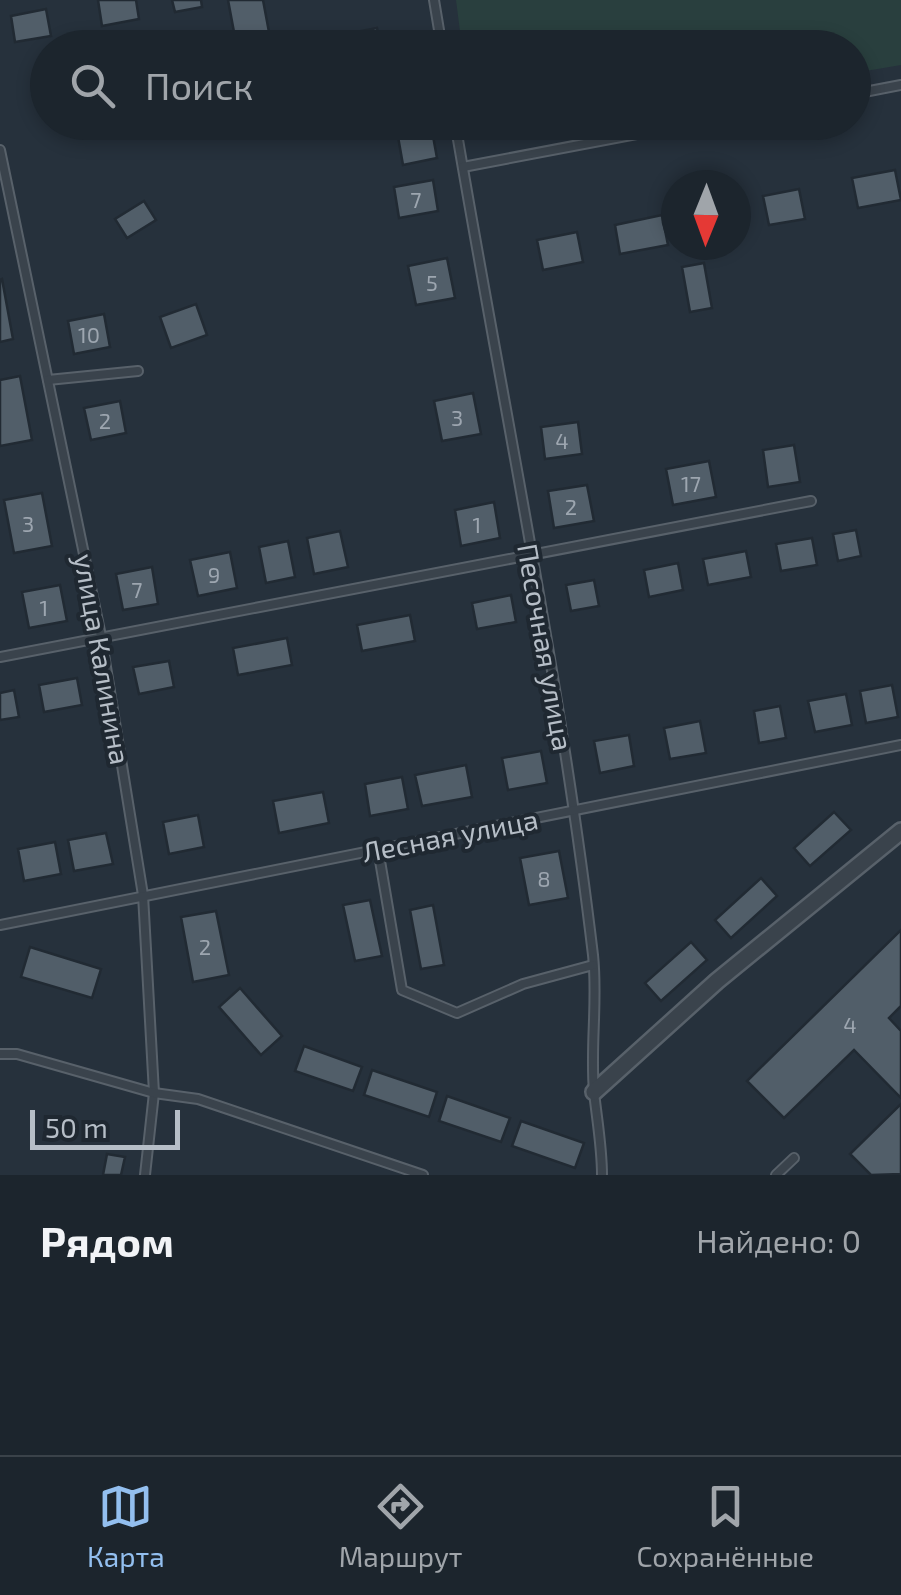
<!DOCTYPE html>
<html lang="ru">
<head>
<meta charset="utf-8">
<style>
	:root { --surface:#1c252d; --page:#293139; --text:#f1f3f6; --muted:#a0a5aa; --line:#3a4249; --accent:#93bfef }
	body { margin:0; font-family:"Exo 2",sans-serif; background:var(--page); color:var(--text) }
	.compass { position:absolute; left:661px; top:170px; width:90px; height:90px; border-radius:50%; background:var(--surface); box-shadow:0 5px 15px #0003; rotate:181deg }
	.scale { position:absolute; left:30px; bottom:25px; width:150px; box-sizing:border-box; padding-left:10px; border:5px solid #b6bec7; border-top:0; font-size:28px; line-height:35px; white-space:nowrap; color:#b6bec7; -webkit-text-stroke:8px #1f2831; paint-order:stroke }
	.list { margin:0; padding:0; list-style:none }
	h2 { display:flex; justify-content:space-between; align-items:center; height:130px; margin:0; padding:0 40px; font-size:42px }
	h2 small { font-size:32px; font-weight:400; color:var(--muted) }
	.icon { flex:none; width:55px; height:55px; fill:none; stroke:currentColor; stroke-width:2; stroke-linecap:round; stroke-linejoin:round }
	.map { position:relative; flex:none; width:901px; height:1175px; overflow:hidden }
	.search { position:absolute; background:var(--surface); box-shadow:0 5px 15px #0003; left:30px; right:30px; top:30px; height:110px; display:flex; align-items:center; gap:25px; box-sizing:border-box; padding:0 35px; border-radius:55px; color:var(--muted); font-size:38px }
	.sheet { height:280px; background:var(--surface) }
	nav { display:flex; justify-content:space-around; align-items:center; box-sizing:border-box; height:140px; border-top:2px solid var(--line); background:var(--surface); font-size:28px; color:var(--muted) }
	nav a { display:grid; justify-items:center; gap:5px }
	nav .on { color:var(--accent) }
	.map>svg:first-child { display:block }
	.park { fill:#293f3e }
	.building { fill:#515e69; stroke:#212a33; stroke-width:2.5 }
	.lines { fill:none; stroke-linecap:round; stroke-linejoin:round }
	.service-casing { stroke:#58616a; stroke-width:12 }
	.minor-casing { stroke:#58616a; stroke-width:20 }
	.service { stroke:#3a434c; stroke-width:8 }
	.minor { stroke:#3a434c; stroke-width:15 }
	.labels { text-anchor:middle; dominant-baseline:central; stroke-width:8; stroke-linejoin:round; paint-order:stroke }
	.number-label { font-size:22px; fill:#9da6b0 }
	.street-label { font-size:28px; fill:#b6bec7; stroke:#1f2831 }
</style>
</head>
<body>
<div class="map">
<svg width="901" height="1175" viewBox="0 0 901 1175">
	<rect width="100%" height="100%" fill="#26313c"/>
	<!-- park -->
	<path class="park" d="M456 0H901V65L854 73V48L462 47Z"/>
	<!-- building -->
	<g class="building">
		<path d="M98 0H136L139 19 102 26Z"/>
		<path d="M172 0H201L202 7 175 12Z"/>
		<path d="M228 0H263L272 48H237Z"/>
		<path d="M46 9 51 36 15 42 11 16Z"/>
		<path d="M377 28 381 48H276Z"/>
		<path d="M431 125 437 158 403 165 397 131Z"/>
		<path d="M895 170 901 200 858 208 852 178Z"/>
		<path d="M433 180 438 211 399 218 394 187Z"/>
		<path d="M799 189 805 219 769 225 763 196Z"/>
		<path d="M144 201 156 220 127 238 115 219Z"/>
		<path d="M662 215 668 245 620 254 615 225Z"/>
		<path d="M577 232 583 262 543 270 537 240Z"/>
		<path d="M447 258 455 298 416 305 408 266Z"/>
		<path d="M704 263 712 308 690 312 682 267Z"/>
		<path d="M2 279 13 339 0 342V280Z"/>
		<path d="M196 304 207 335 171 348 160 317Z"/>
		<path d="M104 314 110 347 74 354 68 321Z"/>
		<path d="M20 376 32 440 0 446V380Z"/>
		<path d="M473 393 481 434 442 441 434 401Z"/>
		<path d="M120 401 126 433 91 440 84 408Z"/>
		<path d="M578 422 582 454 545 459 541 427Z"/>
		<path d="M794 445 800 482 768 487 763 450Z"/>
		<path d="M709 461 716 497 673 505 666 469Z"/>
		<path d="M587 485 594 521 554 528 548 491Z"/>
		<path d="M42 493 52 546 14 553 4 500Z"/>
		<path d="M494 502 500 538 461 546 455 510Z"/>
		<path d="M856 530 861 556 838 561 833 534Z"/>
		<path d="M340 531 348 567 314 574 307 538Z"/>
		<path d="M812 538 817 565 781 571 776 544Z"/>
		<path d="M288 541 295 577 266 583 259 547Z"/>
		<path d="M746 551 751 577 708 585 703 559Z"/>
		<path d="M230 552 237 588 198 596 190 560Z"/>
		<path d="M678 563 683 590 649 597 644 570Z"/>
		<path d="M152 567 158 604 123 610 116 574Z"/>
		<path d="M594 580 599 606 571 611 566 585Z"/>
		<path d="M60 585 67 621 29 628 22 592Z"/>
		<path d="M511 595 516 622 477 629 472 603Z"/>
		<path d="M410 615 415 641 362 651 357 625Z"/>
		<path d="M287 638 292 665 238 675 233 648Z"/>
		<path d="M169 661 174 687 139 694 133 667Z"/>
		<path d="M77 678 82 705 44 712 39 685Z"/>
		<path d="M892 685 898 717 866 723 860 691Z"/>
		<path d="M14 690 19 717 0 720V693Z"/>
		<path d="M846 694 852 725 815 732 808 701Z"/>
		<path d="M780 706 786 738 759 743 754 711Z"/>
		<path d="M700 721 706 753 670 759 664 728Z"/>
		<path d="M629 735 634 766 600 773 594 741Z"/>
		<path d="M541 751 547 783 508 790 502 758Z"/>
		<path d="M466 765 472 797 422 806 415 775Z"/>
		<path d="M402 777 408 809 370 816 365 784Z"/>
		<path d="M323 792 329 823 279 833 273 801Z"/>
		<path d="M834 812 851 830 810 866 794 848Z"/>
		<path d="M198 815 204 847 169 854 163 822Z"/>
		<path d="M106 833 113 864 74 871 68 840Z"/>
		<path d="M55 842 61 874 24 881 18 849Z"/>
		<path d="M559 851 568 898 529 905 520 858Z"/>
		<path d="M761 878 777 896 731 938 715 920Z"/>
		<path d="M370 900 382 956 355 961 343 905Z"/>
		<path d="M433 905 444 965 421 969 410 910Z"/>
		<path d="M216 911 229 975 193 982 181 917Z"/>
		<path d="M901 930V1006L889 1018 901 1031V1098L854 1050 784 1118 747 1081Z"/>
		<path d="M691 942 707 960 661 1001 645 983Z"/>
		<path d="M30 947 101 969 92 998 21 977Z"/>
		<path d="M240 988 282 1036 261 1055 219 1007Z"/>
		<path d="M304 1046 362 1067 353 1091 295 1071Z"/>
		<path d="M372 1070 437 1092 429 1117 364 1095Z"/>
		<path d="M447 1096 510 1118 501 1142 439 1121Z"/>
		<path d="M901 1104V1174L871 1175 850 1154Z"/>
		<path d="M521 1121 584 1143 575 1168 512 1146Z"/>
		<path d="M107 1154 125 1157 121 1175H103Z"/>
	</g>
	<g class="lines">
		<defs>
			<g id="service">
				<path d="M434 0 442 48"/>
				<path d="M854 94 901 85"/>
				<path d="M455 122C502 400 560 676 593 955 598 1001 590 1046 594 1092 597 1120 602 1147 602 1175"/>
				<path d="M0 150 101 636 143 895 154 1093 145 1175"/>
				<path d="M463 167 700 122"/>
				<path d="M48 380 138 371"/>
				<path d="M0 657 811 501"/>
				<path d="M378 849 402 990 457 1013 523 984 593 965"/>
				<path d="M0 925 901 745"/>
				<path d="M0 1054H17L154 1093 198 1099 423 1175"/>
				<path d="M776 1175 794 1158"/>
			</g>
			<path id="minor" d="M594 1092 717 981 901 831"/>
		</defs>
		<!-- service casing -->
		<use href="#service" class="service-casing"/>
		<!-- minor casing -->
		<use href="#minor" class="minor-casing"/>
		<!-- service -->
		<use href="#service" class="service"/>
		<!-- minor -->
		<use href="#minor" class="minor"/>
	</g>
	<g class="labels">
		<!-- number labels -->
		<g class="number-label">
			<text x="416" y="199">7</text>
			<text x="432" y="282">5</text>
			<text x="89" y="334">10</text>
			<text x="457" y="417">3</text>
			<text x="105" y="420">2</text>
			<text x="562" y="440">4</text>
			<text x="691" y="483">17</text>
			<text x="571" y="506">2</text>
			<text x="28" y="523">3</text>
			<text x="477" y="524">1</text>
			<text x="214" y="574">9</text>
			<text x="137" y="589">7</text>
			<text x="44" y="607">1</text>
			<text x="544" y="878">8</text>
			<text x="205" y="946">2</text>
			<text x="850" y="1024">4</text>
		</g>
		<!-- street labels -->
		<g class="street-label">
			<text transform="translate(546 647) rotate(80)">Песочная улица</text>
			<text transform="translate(103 659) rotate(80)">улица Калинина</text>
			<text transform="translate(450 835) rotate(-11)">Лесная улица</text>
		</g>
	</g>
</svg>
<svg class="compass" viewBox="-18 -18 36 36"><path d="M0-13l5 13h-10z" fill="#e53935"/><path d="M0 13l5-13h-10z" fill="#a0a5aa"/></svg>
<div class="scale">50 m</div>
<div class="search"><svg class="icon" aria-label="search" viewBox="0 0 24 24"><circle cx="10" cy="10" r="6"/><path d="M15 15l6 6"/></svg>Поиск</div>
</div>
<section class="sheet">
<h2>Рядом<small>Найдено: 0</small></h2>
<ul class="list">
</ul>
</section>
<nav>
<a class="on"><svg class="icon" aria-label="map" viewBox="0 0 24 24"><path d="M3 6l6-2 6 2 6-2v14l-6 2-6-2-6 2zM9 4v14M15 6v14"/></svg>Карта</a>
<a><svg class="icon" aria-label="directions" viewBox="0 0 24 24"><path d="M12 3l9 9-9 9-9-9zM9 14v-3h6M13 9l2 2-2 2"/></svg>Маршрут</a>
<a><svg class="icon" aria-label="saved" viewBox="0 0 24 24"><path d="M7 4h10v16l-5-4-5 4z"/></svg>Сохранённые</a>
</nav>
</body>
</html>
